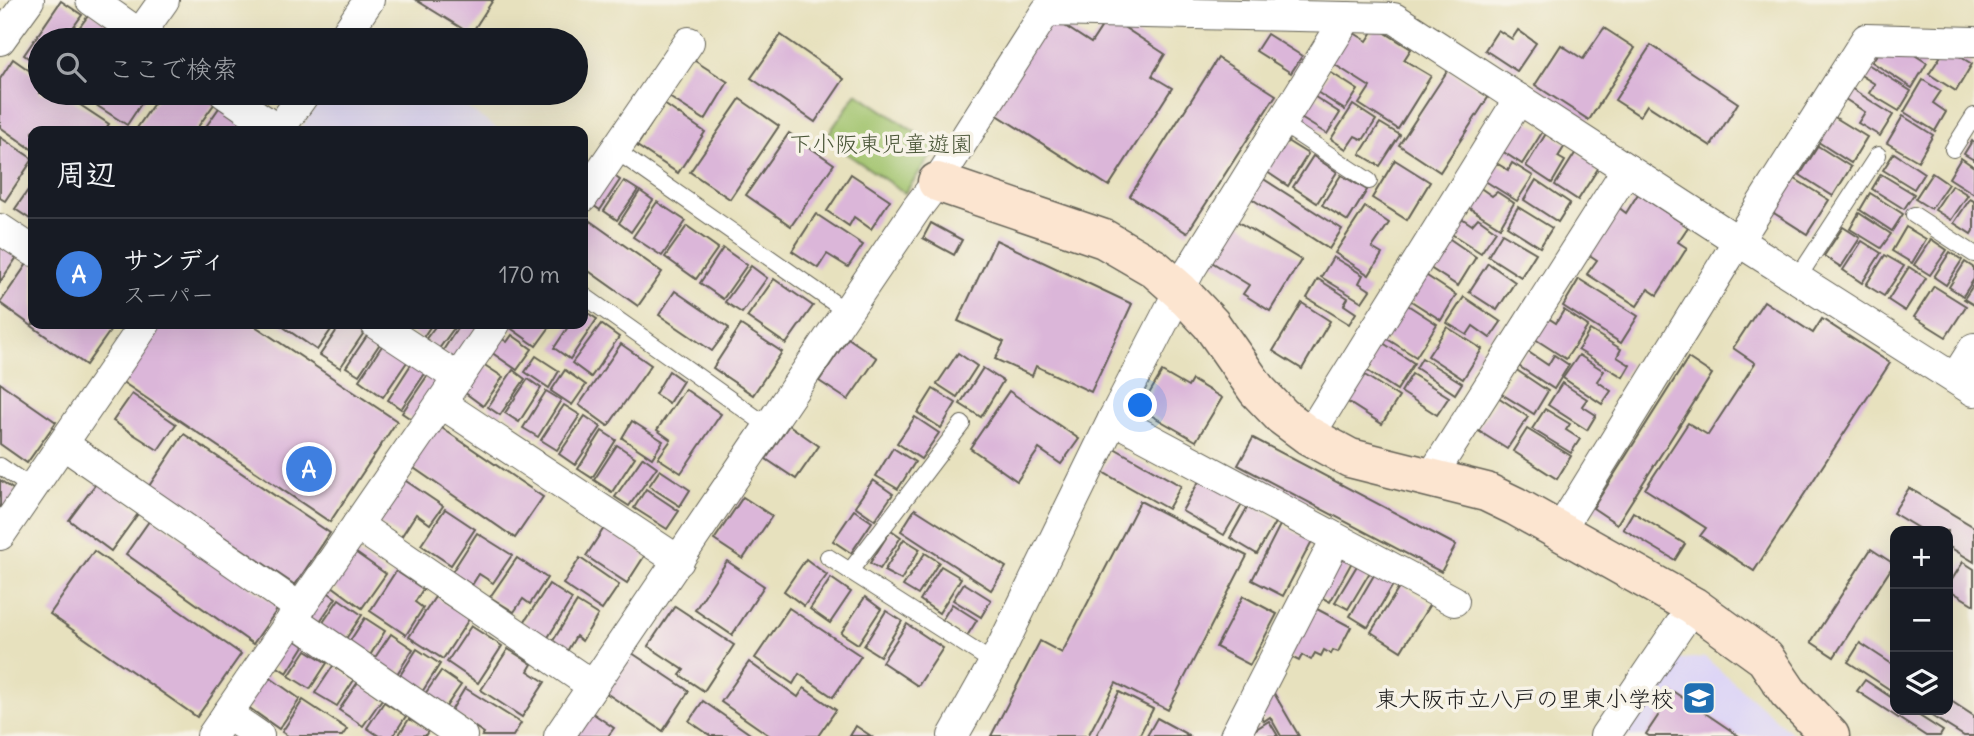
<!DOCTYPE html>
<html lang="ja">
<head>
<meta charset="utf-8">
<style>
	:root { --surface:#171b24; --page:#20242c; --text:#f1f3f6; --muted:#9ea1a6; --line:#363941; --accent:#7c3aed }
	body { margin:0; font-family:Delius,"Klee One",sans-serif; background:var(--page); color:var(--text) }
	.controls { position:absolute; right:21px; bottom:21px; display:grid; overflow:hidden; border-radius:14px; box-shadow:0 7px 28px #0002 }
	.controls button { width:63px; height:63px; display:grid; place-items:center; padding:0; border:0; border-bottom:2px solid var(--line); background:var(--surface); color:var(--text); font:35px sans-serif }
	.you { position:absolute; left:1141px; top:406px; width:24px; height:24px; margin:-18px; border:5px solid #fff; border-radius:50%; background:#1a73e8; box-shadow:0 0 0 10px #1a73e833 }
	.badge { display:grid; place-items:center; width:46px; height:46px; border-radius:50%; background:var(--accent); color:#fff; font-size:23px; font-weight:700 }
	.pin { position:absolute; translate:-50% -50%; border:4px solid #fff; box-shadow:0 2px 7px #0006 }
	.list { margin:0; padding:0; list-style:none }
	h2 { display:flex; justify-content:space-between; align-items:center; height:91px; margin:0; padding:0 28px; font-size:30px }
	h2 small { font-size:23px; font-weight:400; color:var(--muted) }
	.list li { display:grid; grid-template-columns:46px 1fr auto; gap:21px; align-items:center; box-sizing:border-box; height:112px; padding:0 28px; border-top:2px solid var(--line) }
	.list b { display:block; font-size:26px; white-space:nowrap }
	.list p { margin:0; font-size:23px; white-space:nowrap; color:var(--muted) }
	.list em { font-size:23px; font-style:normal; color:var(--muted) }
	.icon { flex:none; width:38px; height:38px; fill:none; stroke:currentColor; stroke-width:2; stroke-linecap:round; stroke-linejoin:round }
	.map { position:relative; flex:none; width:1974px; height:736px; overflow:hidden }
	.search { position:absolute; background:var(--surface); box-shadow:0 7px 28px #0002; left:28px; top:28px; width:560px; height:77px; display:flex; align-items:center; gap:18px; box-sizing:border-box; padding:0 24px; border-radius:38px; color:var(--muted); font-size:26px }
	.panel { position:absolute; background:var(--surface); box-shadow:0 7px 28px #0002; left:28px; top:126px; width:560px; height:203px; border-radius:14px }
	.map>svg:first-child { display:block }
	.built { fill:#ddd5f6 }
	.green { fill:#a0c36c; stroke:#5e7044; stroke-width:2 }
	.building { fill:#dbb6d9 }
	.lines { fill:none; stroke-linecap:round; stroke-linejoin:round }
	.lane-casing { stroke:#636155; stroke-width:18 }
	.street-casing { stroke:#636155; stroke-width:32 }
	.secondary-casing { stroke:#636155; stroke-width:41 }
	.lane { stroke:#fff; stroke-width:16 }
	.street { stroke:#fff; stroke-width:30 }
	.secondary { stroke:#fce5d0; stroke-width:38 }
	.labels { text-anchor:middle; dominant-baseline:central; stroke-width:7; stroke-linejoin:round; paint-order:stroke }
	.park-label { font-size:23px; fill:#4a5638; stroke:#f7f3e8 }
	.poi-label { font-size:23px; fill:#1c1c1c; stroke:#f7f3e8; text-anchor:end }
</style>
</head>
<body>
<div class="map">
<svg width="1974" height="736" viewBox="0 0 1974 736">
	<rect width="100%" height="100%" fill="#f7f3e8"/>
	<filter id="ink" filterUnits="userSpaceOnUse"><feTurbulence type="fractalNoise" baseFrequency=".0143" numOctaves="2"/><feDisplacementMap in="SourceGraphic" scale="14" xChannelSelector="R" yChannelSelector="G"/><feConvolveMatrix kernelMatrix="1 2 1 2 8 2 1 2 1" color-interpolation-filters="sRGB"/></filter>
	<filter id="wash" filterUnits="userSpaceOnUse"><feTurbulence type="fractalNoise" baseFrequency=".00686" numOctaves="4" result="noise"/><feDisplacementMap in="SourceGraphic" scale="28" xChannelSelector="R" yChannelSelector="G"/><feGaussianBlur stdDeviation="1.57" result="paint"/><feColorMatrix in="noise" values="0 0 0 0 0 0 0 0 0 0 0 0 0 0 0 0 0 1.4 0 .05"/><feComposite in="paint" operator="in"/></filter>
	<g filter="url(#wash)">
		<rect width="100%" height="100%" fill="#e7e1be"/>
		<!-- built -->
		<g class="built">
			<path d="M325 93H445L501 131H299Z"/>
			<path d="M1705 657 1795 736H1620L1670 660Z"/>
		</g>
		<!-- green -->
		<path class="green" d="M857 93 937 147 905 193 825 139Z"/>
		<g id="blocks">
			<!-- building -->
			<g class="building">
				<path d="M416 0H493L471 34Z"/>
				<path d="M61 1 82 15 64 40H40V66L24 55Z"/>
				<path d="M91 12 109 25 98 40H70Z"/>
				<path d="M1051 17 1091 43 1108 17 1165 54 1152 76 1172 88 1109 186 991 111Z"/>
				<path d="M1376 27 1411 49 1404 60 1431 76 1398 129 1359 104 1370 87 1329 61 1349 30 1367 41Z"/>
				<path d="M112 28 130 40H104Z"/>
				<path d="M1604 28 1635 48 1589 120 1535 85 1561 45 1583 59Z"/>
				<path d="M1498 30 1512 39 1518 30 1536 43 1517 71 1485 50Z"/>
				<path d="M1267 34 1302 56 1291 73 1256 51Z"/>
				<path d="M781 35 844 79 815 122 751 78Z"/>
				<path d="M1651 45 1738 103 1711 146 1647 105 1640 116 1615 100Z"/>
				<path d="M1883 45 1902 47 1927 63 1912 88 1872 62Z"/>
				<path d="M1946 48 1972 64 1956 91 1929 74Z"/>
				<path d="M1218 58 1276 95 1187 233 1130 196Z"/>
				<path d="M13 59 40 78V93H62L109 124 104 131H33V150L0 127V79Z"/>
				<path d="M692 59 728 82 705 120 669 97Z"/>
				<path d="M1866 63 1911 91 1899 111 1869 93 1875 84 1859 74Z"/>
				<path d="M1448 70 1489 96 1440 172 1399 145Z"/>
				<path d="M1330 72 1358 90 1345 110 1317 92Z"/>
				<path d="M1923 80 1941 91 1933 103 1946 112 1935 131 1904 112Z"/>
				<path d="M1846 85 1893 115 1880 136 1858 123 1865 112 1839 95Z"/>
				<path d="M104 93H143L147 95 127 125 96 105Z"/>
				<path d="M161 93H206L217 100 195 131H135Z"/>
				<path d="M1312 95 1340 113 1327 134 1299 117Z"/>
				<path d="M740 99 779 126 730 199 690 172Z"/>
				<path d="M664 104 705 132 678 173 637 146Z"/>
				<path d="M221 105 257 131H203Z"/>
				<path d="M1353 105 1376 120 1363 140 1355 136 1346 149 1331 139Z"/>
				<path d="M1828 113 1867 137 1851 163 1812 138Z"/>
				<path d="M1903 116 1933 135 1918 161 1887 143Z"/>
				<path d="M1523 118 1543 131 1522 164 1502 151Z"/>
				<path d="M1380 123 1400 135 1380 166 1360 154Z"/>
				<path d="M1547 132 1566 144 1558 157 1565 161 1552 183 1526 166Z"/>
				<path d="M789 133 834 164 791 226 746 195Z"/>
				<path d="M0 137 33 159 5 201 0 198Z"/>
				<path d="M1284 139 1308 154 1288 186 1264 170Z"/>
				<path d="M1972 141 1974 143V160L1964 154Z"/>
				<path d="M1818 146 1851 167 1833 196 1800 175Z"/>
				<path d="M1576 152 1599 167 1578 200 1555 185Z"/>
				<path d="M1894 153 1924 173 1914 189 1883 170Z"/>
				<path d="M1313 156 1337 172 1317 203 1293 187Z"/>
				<path d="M1961 158 1974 167V194L1949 178Z"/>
				<path d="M1395 160 1430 182 1407 220 1372 198Z"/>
				<path d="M1493 161 1508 170 1512 163 1533 176 1517 201 1482 179Z"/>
				<path d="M607 171 620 180 600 210 587 201Z"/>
				<path d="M1932 173 1948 184 1931 209 1915 199Z"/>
				<path d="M851 174 890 200 871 229 854 217 849 226 827 211Z"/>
				<path d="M1787 174 1829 200 1807 234 1766 208Z"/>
				<path d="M1881 174 1914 194 1904 209 1872 189Z"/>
				<path d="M1341 175 1367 190 1348 221 1322 205Z"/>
				<path d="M1262 178 1342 229 1329 249 1249 197Z"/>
				<path d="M1536 180 1570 203 1558 222 1524 200Z"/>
				<path d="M624 181 638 190 617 220 604 211Z"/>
				<path d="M33 183V221L15 209Z"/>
				<path d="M1952 185 1968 195 1951 220 1935 210Z"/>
				<path d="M1479 187 1492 196 1497 192 1514 203 1500 227 1466 206Z"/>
				<path d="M640 191 653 200 631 232 619 223Z"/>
				<path d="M1870 193 1903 214 1892 231 1860 210Z"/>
				<path d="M1638 194 1688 227 1678 242 1687 248 1657 295 1648 289 1637 306 1587 274 1597 260 1588 254 1618 207 1626 213Z"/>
				<path d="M1970 199 1974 201V229L1971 234 1954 223Z"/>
				<path d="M657 202 686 221 662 256 633 237Z"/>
				<path d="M1365 207 1389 223 1372 248 1382 254 1369 275 1335 253Z"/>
				<path d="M1518 207 1552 228 1540 247 1507 226Z"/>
				<path d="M1859 213 1891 234 1881 248 1850 229Z"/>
				<path d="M816 214 863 245 848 267 827 254 818 268 792 251Z"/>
				<path d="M1457 215 1472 225 1478 218 1496 231 1481 253 1447 231Z"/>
				<path d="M583 216 662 272 638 306 583 267Z"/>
				<path d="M1235 220 1301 260 1270 311 1243 294 1249 285 1210 261Z"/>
				<path d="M931 223 962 240 954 255 923 238Z"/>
				<path d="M687 226 718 248 696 279 665 257Z"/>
				<path d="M1843 227 1860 238 1841 267 1824 256Z"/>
				<path d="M1906 227 1926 239 1912 263 1892 251Z"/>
				<path d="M1502 233 1536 253 1521 277 1488 256Z"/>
				<path d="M1447 237 1476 257 1458 286 1427 266Z"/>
				<path d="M1931 239 1947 250 1930 275 1914 265Z"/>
				<path d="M996 240 1132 304 1091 392 1036 366 1032 376 995 359 1004 342 958 321Z"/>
				<path d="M1862 241 1881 253 1862 283 1843 270Z"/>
				<path d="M0 246 17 257 0 282Z"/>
				<path d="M723 248 747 265 723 299 700 283Z"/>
				<path d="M1950 252 1962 260 1946 285 1934 277Z"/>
				<path d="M1885 255 1904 266 1884 296 1866 285Z"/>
				<path d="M1333 257 1363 275 1359 283 1370 290 1362 302 1321 277Z"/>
				<path d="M29 261 33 264V324H115L86 365 0 303Z"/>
				<path d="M1965 262 1974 268V279L1963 296 1949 287Z"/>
				<path d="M1488 263 1515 282 1497 310 1469 292Z"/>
				<path d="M751 266 767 278 742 313 725 302Z"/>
				<path d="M1909 267 1926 278 1905 311 1888 300Z"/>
				<path d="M1424 274 1456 295 1441 320 1408 299Z"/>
				<path d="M774 279 813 306 786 344 747 317Z"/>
				<path d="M1318 279 1348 298 1344 305 1356 313 1349 324 1307 298Z"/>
				<path d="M1579 279 1638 316 1621 343 1563 306Z"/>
				<path d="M1974 284V305L1964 299Z"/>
				<path d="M1934 286 1966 306 1946 337 1914 317Z"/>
				<path d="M675 291 729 328 712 351 659 315Z"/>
				<path d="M1464 297 1501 322 1490 338 1473 326 1467 335 1447 323Z"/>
				<path d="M1764 301 1813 333 1822 319 1890 363 1754 571 1700 536 1706 528 1645 489 1688 423 1708 435 1755 363 1733 348Z"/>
				<path d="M1302 303 1330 321 1302 369 1273 351Z"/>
				<path d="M1406 304 1437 324 1416 357 1384 337Z"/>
				<path d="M583 310 597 319 570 359 554 348 570 324H583Z"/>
				<path d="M1564 310 1588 326 1566 359 1535 339 1548 318 1556 323Z"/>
				<path d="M159 324H252L397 421 330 522 121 381Z"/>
				<path d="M279 324H335L317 350Z"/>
				<path d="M341 324H354L365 331 340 368 320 355Z"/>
				<path d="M411 324H432L422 339 407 329Z"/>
				<path d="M437 324H457L438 350 425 340Z"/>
				<path d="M460 324 479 325 456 361 442 352Z"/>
				<path d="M505 324H552L536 346Z"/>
				<path d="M601 324 619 337 591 377 572 363Z"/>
				<path d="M741 325 782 352 753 395 713 368Z"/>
				<path d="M1447 327 1482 349 1463 379 1428 356Z"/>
				<path d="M1590 330 1621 349 1617 357 1630 365 1623 377 1578 350Z"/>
				<path d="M369 333 381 342 359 375 346 367Z"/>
				<path d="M512 335 532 349 517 370 488 350 498 336 507 342Z"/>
				<path d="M848 338 877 358 848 400 819 381Z"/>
				<path d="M1380 341 1414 363 1397 390 1363 368Z"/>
				<path d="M384 343 409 359 383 397 359 380Z"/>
				<path d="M621 344 651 365 608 426 579 405Z"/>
				<path d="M1527 351 1548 365 1554 355 1569 365 1554 389 1517 365Z"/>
				<path d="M958 353 977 366 957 397 937 384Z"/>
				<path d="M1579 355 1604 371 1597 381 1611 391 1602 404 1563 378Z"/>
				<path d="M536 356 559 371 549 388 525 372Z"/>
				<path d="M1422 358 1462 383 1455 394 1416 368Z"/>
				<path d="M1688 358 1712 374 1617 524 1593 508Z"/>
				<path d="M412 363 426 372 401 409 388 400Z"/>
				<path d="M483 364 503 377 483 406 464 392Z"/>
				<path d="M983 368 1003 381 981 417 960 404Z"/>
				<path d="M1515 369 1548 391 1534 414 1500 393Z"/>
				<path d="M513 370 525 379 500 415 488 407Z"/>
				<path d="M565 370 586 385 572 405 551 391Z"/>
				<path d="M669 371 683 381 669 403 655 394Z"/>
				<path d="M430 372 445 382 417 423 402 413Z"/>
				<path d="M1162 372 1188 387 1192 380 1222 398 1196 441 1140 409Z"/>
				<path d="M1360 372 1399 397 1382 424 1343 399Z"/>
				<path d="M1412 374 1449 397 1437 415 1401 392Z"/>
				<path d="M528 379 541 388 519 422 505 413Z"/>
				<path d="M0 383 56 422 27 463 0 444Z"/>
				<path d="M1562 383 1587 399 1582 406 1596 415 1587 430 1548 405Z"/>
				<path d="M685 389 721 414 681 473 658 458 671 440 657 430Z"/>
				<path d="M933 389 956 403 941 428 918 413Z"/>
				<path d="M546 391 561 400 538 437 523 428Z"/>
				<path d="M1009 391 1079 439 1061 464 1039 449 1017 481 970 448Z"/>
				<path d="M132 394 176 424 158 450 113 421Z"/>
				<path d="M1498 397 1528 417 1507 449 1477 430Z"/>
				<path d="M564 405 580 415 557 450 541 440Z"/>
				<path d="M1545 409 1570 424 1566 430 1580 439 1571 453 1532 429Z"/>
				<path d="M585 416 601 427 575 465 559 454Z"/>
				<path d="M915 417 939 433 921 459 897 443Z"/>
				<path d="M632 421 663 441 652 458 622 438Z"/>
				<path d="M436 424 543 497 515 538 408 464Z"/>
				<path d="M789 425 819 446 796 479 766 459Z"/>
				<path d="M1527 429 1571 456 1557 479 1513 451Z"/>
				<path d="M602 431 616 440 592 478 578 469Z"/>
				<path d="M184 434 330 533 295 585 149 486Z"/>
				<path d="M1253 438 1456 545 1441 572 1238 465Z"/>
				<path d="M617 445 635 457 612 492 594 480Z"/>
				<path d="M893 448 915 462 898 489 876 476Z"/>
				<path d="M1114 448 1181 486 1168 509 1101 471Z"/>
				<path d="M643 457 657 467 629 506 615 497Z"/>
				<path d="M660 470 690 490 680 506 649 486Z"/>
				<path d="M1202 476 1244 501 1224 535 1182 511Z"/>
				<path d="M400 477 443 506 430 524 416 514 401 537 372 518Z"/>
				<path d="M0 480 17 492 0 517Z"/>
				<path d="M873 480 893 494 875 520 855 506Z"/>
				<path d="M98 481 140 511 111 551 69 520Z"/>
				<path d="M1909 488 1974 527V562L1948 546V531H1923L1893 513Z"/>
				<path d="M646 489 679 511 667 529 634 508Z"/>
				<path d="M743 497 772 516 743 559 714 540Z"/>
				<path d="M1140 501 1247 556 1168 710 1116 683 1088 736H991L1040 641 1062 653Z"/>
				<path d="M1250 503 1277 519 1257 554 1230 538Z"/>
				<path d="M445 509 475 529 451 565 421 545Z"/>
				<path d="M915 509 1006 567 991 590 901 531Z"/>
				<path d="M854 510 872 522 851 553 833 541Z"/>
				<path d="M1633 512 1685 544 1675 560 1623 529Z"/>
				<path d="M152 517 279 607 253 644 126 554Z"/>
				<path d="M1280 525 1312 541 1283 596 1252 580Z"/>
				<path d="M604 528 645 555 627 583 586 556Z"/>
				<path d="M891 530 901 537 880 569 870 563Z"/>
				<path d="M477 533 512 555 493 583 479 574 472 585 452 572Z"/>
				<path d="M904 539 920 549 901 580 884 571Z"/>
				<path d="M1871 549 1894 564 1834 657 1811 642Z"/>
				<path d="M352 550 386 574 362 608 328 583Z"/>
				<path d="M94 551 241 654 197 717 50 614Z"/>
				<path d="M925 553 939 562 918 595 903 586Z"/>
				<path d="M1338 555 1352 562 1330 602 1317 595Z"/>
				<path d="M517 558 547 578 530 604 523 599 514 612 490 597Z"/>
				<path d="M580 558 619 585 602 610 563 584Z"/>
				<path d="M806 559 827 575 804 606 784 591Z"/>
				<path d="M727 561 764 586 732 635 695 610Z"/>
				<path d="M1963 562 1974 569V605L1948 589V586Z"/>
				<path d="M1358 564 1370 572 1348 609 1335 602Z"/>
				<path d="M941 566 961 578 939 613 920 600Z"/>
				<path d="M1377 570 1396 580 1368 627 1350 616Z"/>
				<path d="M396 571 423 589 415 602 423 608 406 635 370 611Z"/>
				<path d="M831 578 851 592 830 623 810 609Z"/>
				<path d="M964 583 991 600 981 617 953 600Z"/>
				<path d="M549 584 572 599 547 639 523 624Z"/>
				<path d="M1401 585 1430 604 1401 651 1371 632Z"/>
				<path d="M320 587 336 598 318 624 302 613Z"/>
				<path d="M1243 596 1277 614 1250 665 1216 647Z"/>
				<path d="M435 597 469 619 443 659 409 637Z"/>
				<path d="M865 597 881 609 858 644 841 633Z"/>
				<path d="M339 599 362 615 343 643 320 627Z"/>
				<path d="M577 602 598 615 582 641 576 636 566 653 551 644Z"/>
				<path d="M952 604 977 620 967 636 942 620Z"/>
				<path d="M675 606 734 645 704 691 680 675 684 670 648 646Z"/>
				<path d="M789 608 861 656 833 697 799 674 793 684 755 658Z"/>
				<path d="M1315 608 1351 627 1338 652 1333 650 1331 654 1324 650 1321 656 1315 653 1311 660 1302 655 1299 661 1289 656Z"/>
				<path d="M886 611 902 621 880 656 864 646Z"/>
				<path d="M365 618 385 631 369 657 348 644Z"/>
				<path d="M907 624 943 648 918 686 882 662Z"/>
				<path d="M471 626 502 646 478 683 447 662Z"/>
				<path d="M391 634 413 649 395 677 372 662Z"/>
				<path d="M288 635 304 646 287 673 270 662Z"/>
				<path d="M1860 643 1895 666V693L1848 662Z"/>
				<path d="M417 649 440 664 422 692 399 677Z"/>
				<path d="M508 649 532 664 528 671 545 682 522 717 481 690Z"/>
				<path d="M306 650 327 663 310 689 289 676Z"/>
				<path d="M632 653 689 691 663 731 606 693Z"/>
				<path d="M749 662 798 697 804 688 836 710 818 736H770L721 702Z"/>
				<path d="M333 666 354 680 337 706 315 693Z"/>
				<path d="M441 671 461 685 445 708 425 694Z"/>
				<path d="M262 672 300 699 279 729 241 702Z"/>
				<path d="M1865 680 1895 700V710H1910L1943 731 1940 736H1926L1857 691Z"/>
				<path d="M358 682 382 699 363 726 339 710Z"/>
				<path d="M465 688 521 723 513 736H482L484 733 451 711Z"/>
				<path d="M1271 688 1299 736H1281L1270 717 1264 721 1255 706Z"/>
				<path d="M1119 692 1153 709 1139 736H1096Z"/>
				<path d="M1674 692 1739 736H1649L1646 734Z"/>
				<path d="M1948 699 1974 716V736H1964L1922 710H1948Z"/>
				<path d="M303 700 347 729 342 736H288L282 732Z"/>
				<path d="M703 701 753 736H711L689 721Z"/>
				<path d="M384 702 406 716 393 736H379L367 728Z"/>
				<path d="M591 712 614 728 608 736H576Z"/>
				<path d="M1157 718 1190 736H1147Z"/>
				<path d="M409 719 428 731 425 736H398Z"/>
				<path d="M1269 721 1278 736H1249L1248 734Z"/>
				<path d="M856 726 871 736H850Z"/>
			</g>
		</g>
	</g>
	<g filter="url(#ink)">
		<use href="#blocks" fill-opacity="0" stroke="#636155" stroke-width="2"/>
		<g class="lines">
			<defs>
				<g id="lane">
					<path d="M1281 123 1369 181"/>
					<path d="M1953 149 1974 116"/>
					<path d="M615 150 847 312"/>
					<path d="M1914 215 1974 254"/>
					<path d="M1797 279 1878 155"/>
					<path d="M583 295 769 427"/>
					<path d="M0 466 32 488"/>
					<path d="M828 557 994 663"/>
					<path d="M850 571 962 424"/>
				</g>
				<g id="street">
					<path d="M91 0 148 40"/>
					<path d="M140 34 164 0"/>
					<path d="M0 40 29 0"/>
					<path d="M342 40 369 0"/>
					<path d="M224 93 279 131"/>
					<path d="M278 131 305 93"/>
					<path d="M583 197 689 42"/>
					<path d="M0 229 33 251"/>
					<path d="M376 324 458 378"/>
					<path d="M1955 378 1974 348"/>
					<path d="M441 403 679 561"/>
					<path d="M1113 419 1454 601"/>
					<path d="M1309 436 1519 99"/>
					<path d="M63 444 300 608"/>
					<path d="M1431 477 1627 169"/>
					<path d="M357 525 593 686"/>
					<path d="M1560 530 1738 241 1866 39 1974 42"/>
					<path d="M0 535 145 324"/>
					<path d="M292 619 462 736"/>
					<path d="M227 714 259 736"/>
					<path d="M212 736 495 324"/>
					<path d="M559 736 917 208 937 182 1046 11 1394 18 1738 241 1974 391"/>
					<path d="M953 736 994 663 1113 419 1190 270 1347 17"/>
					<path d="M1235 736 1336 539"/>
					<path d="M1605 736 1693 606"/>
				</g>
				<path id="secondary" d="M937 182 1104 239 1154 268 1180 291 1211 324 1257 390 1282 416 1309 436 1350 458 1486 492 1515 506 1693 606 1765 658 1788 692 1830 736"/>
			</defs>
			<!-- lane casing -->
			<use href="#lane" class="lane-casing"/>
			<!-- street casing -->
			<use href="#street" class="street-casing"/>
			<!-- secondary casing -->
			<use href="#secondary" class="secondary-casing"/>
			<!-- lane -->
			<use href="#lane" class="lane"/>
			<!-- street -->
			<use href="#street" class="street"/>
			<!-- secondary -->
			<use href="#secondary" class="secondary"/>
		</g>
	</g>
	<!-- icons -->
	<defs>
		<symbol id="school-square" viewBox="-11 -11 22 22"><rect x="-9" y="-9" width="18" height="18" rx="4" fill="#1f6fb2" stroke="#f7f3e8"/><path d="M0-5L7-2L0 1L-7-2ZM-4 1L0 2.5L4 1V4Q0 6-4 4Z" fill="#fff"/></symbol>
	</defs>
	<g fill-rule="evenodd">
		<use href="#school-square" x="1680" y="679" width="38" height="38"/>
	</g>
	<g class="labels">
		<!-- park labels -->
		<g class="park-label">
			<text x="881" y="143">下小阪東児童遊園</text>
		</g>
		<!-- poi labels -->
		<g class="poi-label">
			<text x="1674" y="698">東大阪市立八戸の里東小学校</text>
		</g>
	</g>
</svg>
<div class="controls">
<button>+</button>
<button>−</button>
<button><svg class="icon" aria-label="layers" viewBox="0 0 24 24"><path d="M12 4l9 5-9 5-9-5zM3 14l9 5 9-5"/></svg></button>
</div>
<div class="you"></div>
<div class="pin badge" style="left:309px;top:469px;background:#3f7fe0">A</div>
<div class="search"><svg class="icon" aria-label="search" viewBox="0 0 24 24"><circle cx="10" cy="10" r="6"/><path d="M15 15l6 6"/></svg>ここで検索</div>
<section class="panel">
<h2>周辺<small></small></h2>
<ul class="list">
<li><span class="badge" style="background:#3f7fe0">A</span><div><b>サンディ</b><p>スーパー</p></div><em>170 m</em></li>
</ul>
</section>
</div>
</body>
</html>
